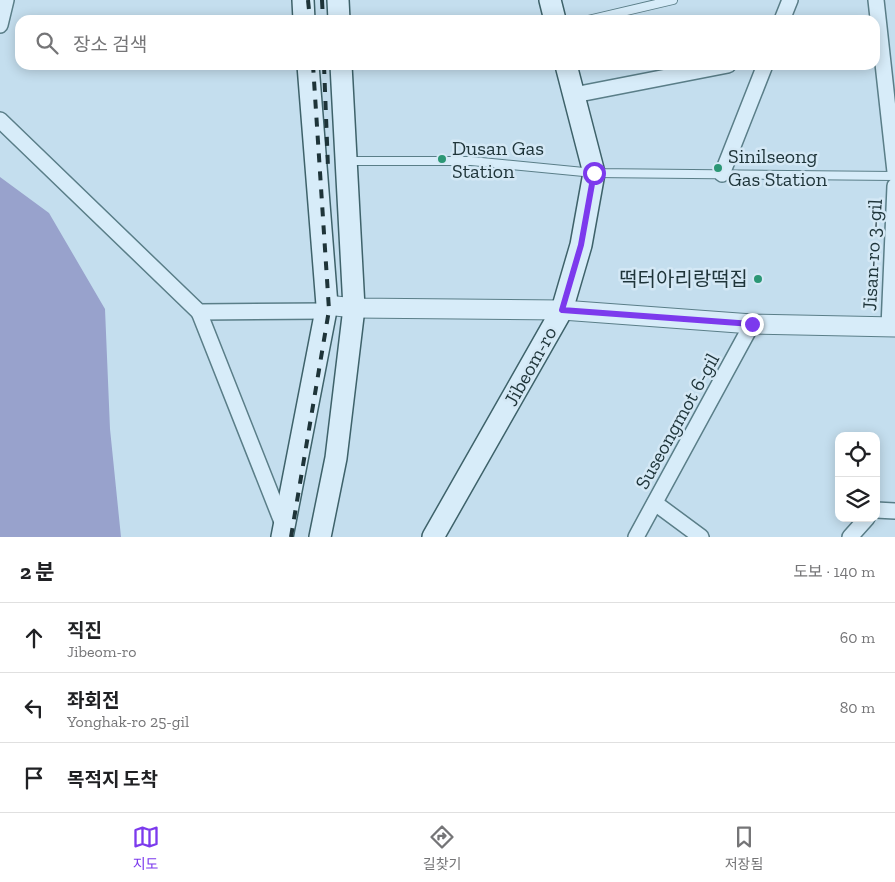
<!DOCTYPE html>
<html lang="ko">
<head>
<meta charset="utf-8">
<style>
	:root { --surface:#fff; --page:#f6f6f6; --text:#202124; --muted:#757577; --line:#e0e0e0; --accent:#7c3aed }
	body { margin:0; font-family:"Zilla Slab","Noto Sans KR",serif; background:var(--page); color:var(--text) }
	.controls { position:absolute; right:15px; bottom:15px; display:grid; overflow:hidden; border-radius:10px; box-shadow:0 2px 12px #0003 }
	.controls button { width:45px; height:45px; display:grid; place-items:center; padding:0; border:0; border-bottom:1px solid var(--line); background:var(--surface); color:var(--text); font:25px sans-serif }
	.stop { position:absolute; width:15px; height:15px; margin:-11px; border:4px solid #7c3aed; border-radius:50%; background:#fff }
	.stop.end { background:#7c3aed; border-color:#fff; box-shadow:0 1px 5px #0008 }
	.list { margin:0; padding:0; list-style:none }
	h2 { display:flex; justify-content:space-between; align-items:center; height:65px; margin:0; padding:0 20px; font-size:21px }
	h2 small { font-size:16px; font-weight:400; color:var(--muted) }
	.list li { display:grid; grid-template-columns:32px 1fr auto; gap:15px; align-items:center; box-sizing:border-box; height:70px; padding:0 20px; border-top:1px solid var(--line) }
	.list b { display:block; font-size:19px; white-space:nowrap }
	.list p { margin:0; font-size:16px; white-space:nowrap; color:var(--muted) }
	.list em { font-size:16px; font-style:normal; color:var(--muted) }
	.icon { flex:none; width:28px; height:28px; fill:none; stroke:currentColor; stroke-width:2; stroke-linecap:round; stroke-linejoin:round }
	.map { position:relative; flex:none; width:895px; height:537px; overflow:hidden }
	.search { position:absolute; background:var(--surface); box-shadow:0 2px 12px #0003; left:15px; right:15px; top:15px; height:55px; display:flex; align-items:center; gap:12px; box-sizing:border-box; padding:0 18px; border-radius:15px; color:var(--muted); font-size:19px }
	.sheet { height:275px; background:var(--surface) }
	nav { display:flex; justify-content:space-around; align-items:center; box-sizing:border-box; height:70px; border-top:1px solid var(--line); background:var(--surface); font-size:14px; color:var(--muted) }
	nav a { display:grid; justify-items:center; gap:2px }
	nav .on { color:var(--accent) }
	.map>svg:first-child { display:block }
	.green { fill:#98a2cc }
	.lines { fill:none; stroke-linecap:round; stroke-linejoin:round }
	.service-casing { stroke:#5a7e88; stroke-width:10 }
	.minor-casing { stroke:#5a7e88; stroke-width:18 }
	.tertiary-casing { stroke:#5a7e88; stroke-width:21 }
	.secondary-casing { stroke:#3e626a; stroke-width:24 }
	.service { stroke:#d7ecf9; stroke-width:8 }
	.minor { stroke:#d7ecf9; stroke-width:15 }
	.tertiary { stroke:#d7ecf9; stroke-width:19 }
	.secondary { stroke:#d7ecf9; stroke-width:21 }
	.rail { stroke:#1e3439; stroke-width:4; stroke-dasharray:9 9; stroke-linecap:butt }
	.route { stroke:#7c3aed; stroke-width:6 }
	.poi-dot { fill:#2b9775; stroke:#d4e8f5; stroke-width:2 }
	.labels { text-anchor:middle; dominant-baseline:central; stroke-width:5; stroke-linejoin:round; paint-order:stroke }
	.poi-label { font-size:20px; fill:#1e3439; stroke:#d4e8f5; text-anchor:start }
	.street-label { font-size:20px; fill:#1e3439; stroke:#d4e8f5 }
</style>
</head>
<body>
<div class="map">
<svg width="895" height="537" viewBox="0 0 895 537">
	<rect width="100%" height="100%" fill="#c4deee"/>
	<!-- green -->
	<path class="green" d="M0 177 49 213 105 309 110 429 121 537H0Z"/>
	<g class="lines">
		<defs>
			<g id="service">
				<path d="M588 20 673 0"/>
				<path d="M348 161H471L594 173 895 176"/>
			</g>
			<g id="minor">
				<path d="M876 0 895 172"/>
				<path d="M782 20 790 0"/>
				<path d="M0 25 6 0"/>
				<path d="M574 95 728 65"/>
				<path d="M0 120 199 312 326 311"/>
				<path d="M722 174 765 65"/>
				<path d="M199 312 284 527"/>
				<path d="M889 327 895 186"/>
				<path d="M655 503 701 537"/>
				<path d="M876 510 895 511"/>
				<path d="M636 537 752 324"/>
				<path d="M850 537 867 518"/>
			</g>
			<path id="tertiary" d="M327 305 354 308 562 310 752 324 895 327"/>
			<g id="secondary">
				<path d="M303 0 304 20"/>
				<path d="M338 0 339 20"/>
				<path d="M550 0 555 20"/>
				<path d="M282 537 327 305 308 65"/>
				<path d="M320 537 336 458 354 308 341 65"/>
				<path d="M433 537 562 310 581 245 594 173 566 65"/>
			</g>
		</defs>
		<!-- service casing -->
		<use href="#service" class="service-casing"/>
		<!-- minor casing -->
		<use href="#minor" class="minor-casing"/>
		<!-- tertiary casing -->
		<use href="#tertiary" class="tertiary-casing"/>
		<!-- secondary casing -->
		<use href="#secondary" class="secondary-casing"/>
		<!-- service -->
		<use href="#service" class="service"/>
		<!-- minor -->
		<use href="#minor" class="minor"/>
		<!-- tertiary -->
		<use href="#tertiary" class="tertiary"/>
		<!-- secondary -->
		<use href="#secondary" class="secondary"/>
		<!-- rail -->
		<g class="rail">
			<path d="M308 0 310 20"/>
			<path d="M322 0 323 20"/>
			<path d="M324 65 328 168"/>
			<path d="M291 537 329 310 313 65"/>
		</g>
	</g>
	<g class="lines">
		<!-- route -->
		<path class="route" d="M594 173 581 245 562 310 752 324"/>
	</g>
	<!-- markers -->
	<g class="poi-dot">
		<circle cx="442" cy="159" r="5"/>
		<circle cx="718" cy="168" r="5"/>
		<circle cx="758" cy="279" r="5"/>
	</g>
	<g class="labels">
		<!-- poi labels -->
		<g class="poi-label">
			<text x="452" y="148">Dusan Gas<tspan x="452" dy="23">Station</tspan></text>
			<text x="728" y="156">Sinilseong<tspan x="728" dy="23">Gas Station</tspan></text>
			<text x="748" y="279" text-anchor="end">떡터아리랑떡집</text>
		</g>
		<!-- street labels -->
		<g class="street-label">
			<text transform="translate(872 255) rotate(-87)">Jisan-ro 3-gil</text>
			<text transform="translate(530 366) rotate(-61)">Jibeom-ro</text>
			<text transform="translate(677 421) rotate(-61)">Suseongmot 6-gil</text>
		</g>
	</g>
</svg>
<div class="controls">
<button><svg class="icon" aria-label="locate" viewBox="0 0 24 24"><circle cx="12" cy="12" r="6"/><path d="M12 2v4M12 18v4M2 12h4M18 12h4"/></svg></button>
<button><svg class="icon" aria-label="layers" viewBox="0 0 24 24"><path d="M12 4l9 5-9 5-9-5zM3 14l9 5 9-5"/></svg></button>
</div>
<div class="stop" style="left:594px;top:173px"></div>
<div class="stop end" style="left:752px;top:324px"></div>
<div class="search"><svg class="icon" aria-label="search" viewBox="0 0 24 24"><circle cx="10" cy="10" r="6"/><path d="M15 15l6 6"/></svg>장소 검색</div>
</div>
<section class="sheet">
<h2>2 분<small>도보 · 140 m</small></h2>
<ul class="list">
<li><svg class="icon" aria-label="ahead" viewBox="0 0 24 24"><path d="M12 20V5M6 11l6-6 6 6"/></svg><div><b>직진</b><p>Jibeom-ro</p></div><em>60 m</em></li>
<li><svg class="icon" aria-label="left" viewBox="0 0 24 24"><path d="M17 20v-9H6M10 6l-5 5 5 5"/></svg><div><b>좌회전</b><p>Yonghak-ro 25-gil</p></div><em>80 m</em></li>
<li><svg class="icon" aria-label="arrive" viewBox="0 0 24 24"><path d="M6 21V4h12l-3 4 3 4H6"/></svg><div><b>목적지 도착</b></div></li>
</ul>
</section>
<nav>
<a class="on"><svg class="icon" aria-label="map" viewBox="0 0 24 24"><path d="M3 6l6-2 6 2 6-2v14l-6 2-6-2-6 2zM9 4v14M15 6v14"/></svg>지도</a>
<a><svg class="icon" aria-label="directions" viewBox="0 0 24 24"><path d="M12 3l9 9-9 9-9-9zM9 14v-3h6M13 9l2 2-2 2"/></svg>길찾기</a>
<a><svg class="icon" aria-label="saved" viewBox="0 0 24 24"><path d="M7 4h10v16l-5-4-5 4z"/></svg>저장됨</a>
</nav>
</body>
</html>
